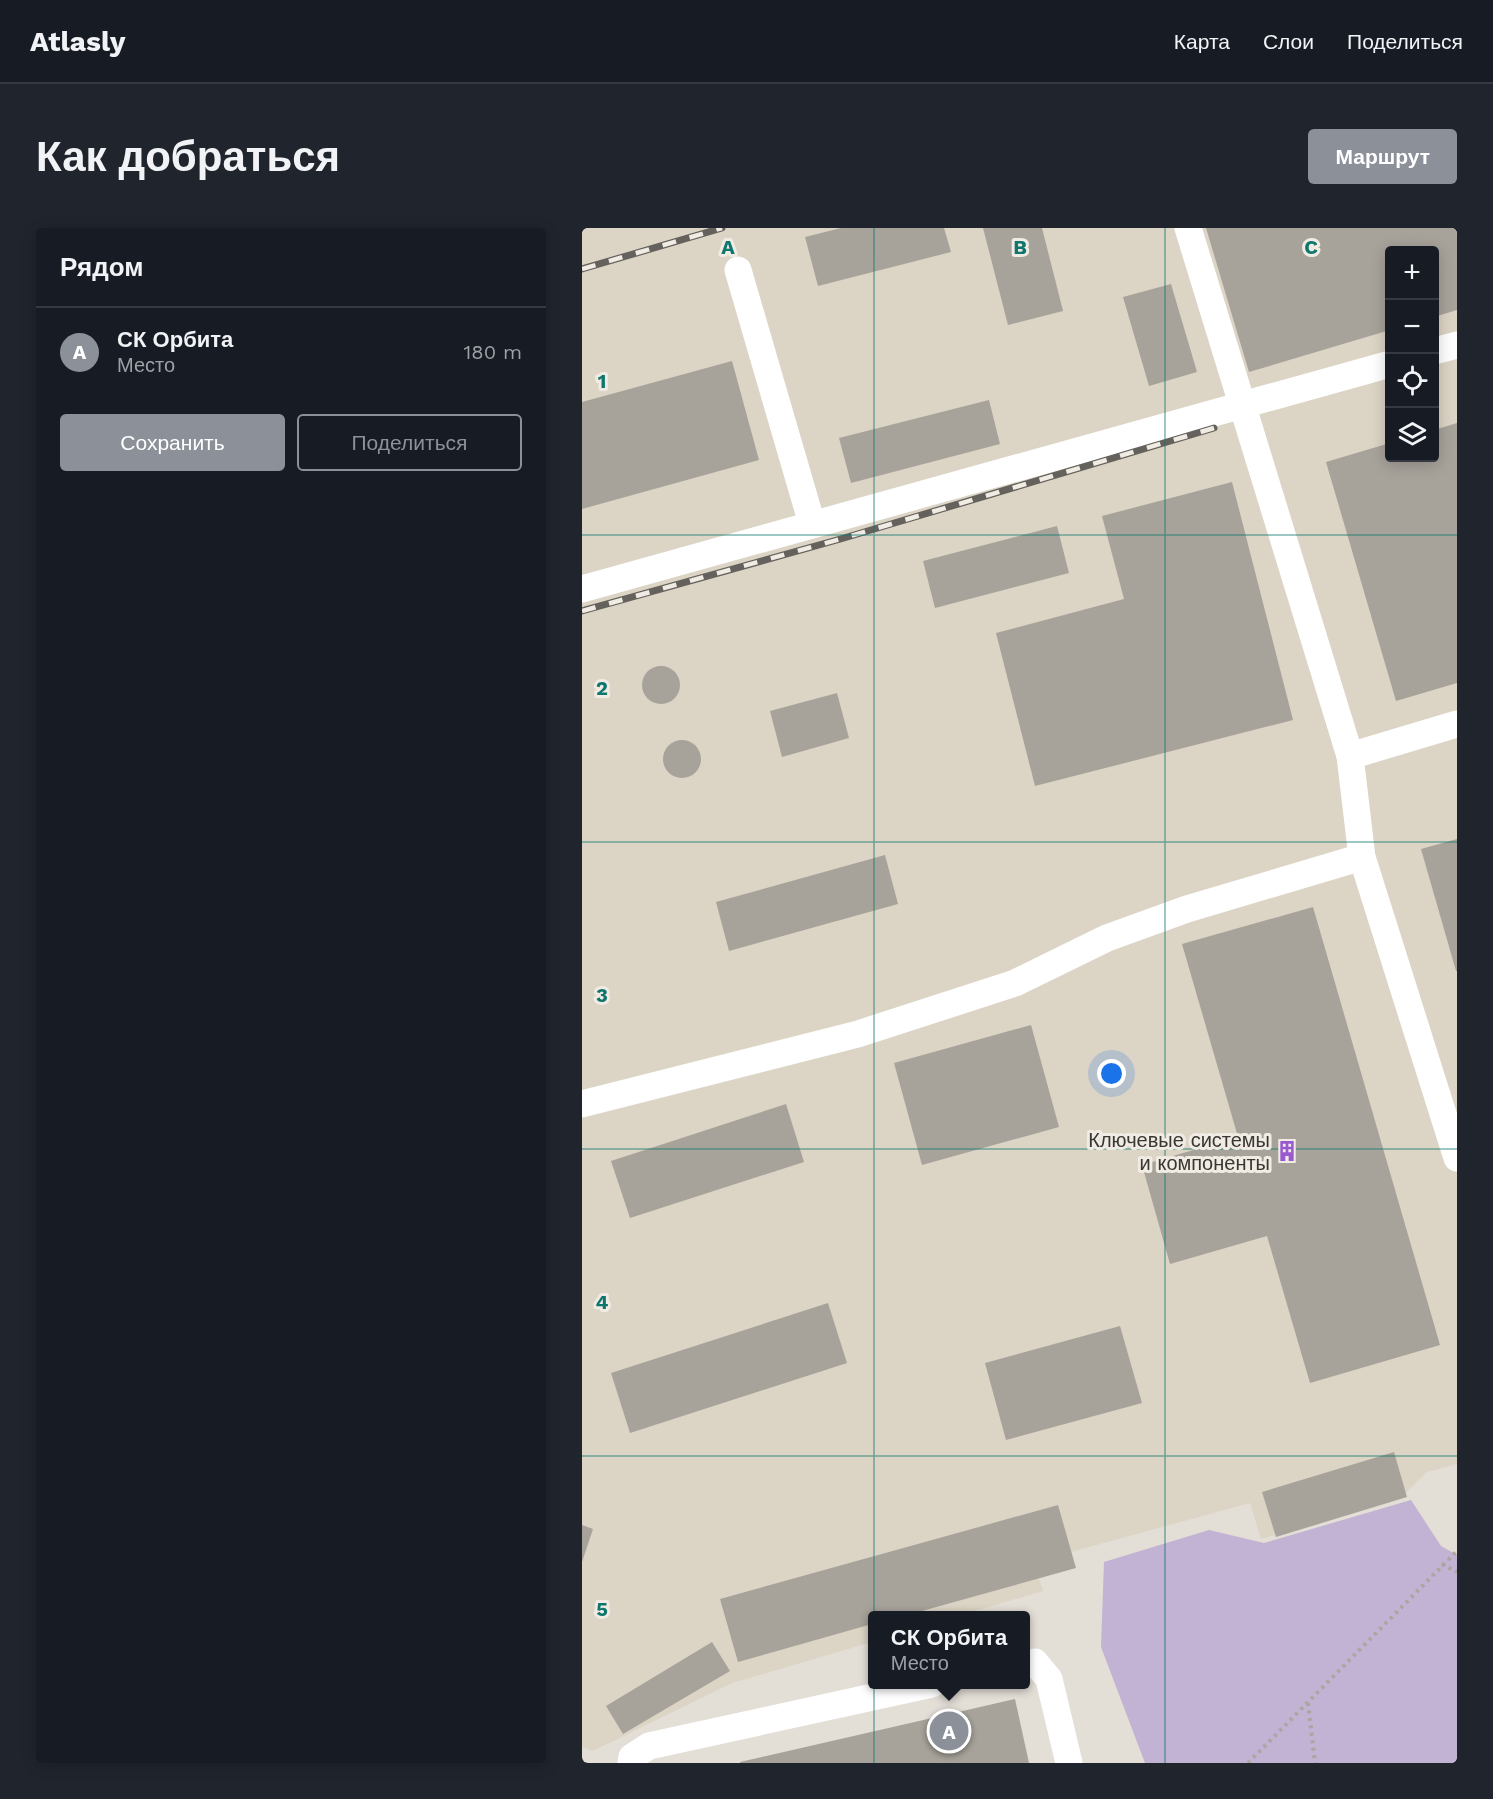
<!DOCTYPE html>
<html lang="ru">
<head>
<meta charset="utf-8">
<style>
	:root { --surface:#171b24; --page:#20242c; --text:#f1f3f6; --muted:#9ea1a6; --line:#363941; --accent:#8c9099 }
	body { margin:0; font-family:"Work Sans",sans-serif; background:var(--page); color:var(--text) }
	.controls { position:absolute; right:18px; top:18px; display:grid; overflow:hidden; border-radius:6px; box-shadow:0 3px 15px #0003 }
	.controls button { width:54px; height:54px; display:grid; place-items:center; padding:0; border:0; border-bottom:2px solid var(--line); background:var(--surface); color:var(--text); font:30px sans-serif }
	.you { position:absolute; left:530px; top:846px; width:21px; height:21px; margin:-15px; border:4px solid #fff; border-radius:50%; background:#1a73e8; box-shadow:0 0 0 9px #1a73e833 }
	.badge { display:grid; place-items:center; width:39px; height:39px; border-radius:50%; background:var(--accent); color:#fff; font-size:20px; font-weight:700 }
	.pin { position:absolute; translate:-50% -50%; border:3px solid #fff; box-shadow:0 2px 6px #0006 }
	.popup { position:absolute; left:286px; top:1383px; width:162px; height:78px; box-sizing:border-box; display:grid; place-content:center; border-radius:6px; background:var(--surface); filter:drop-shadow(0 2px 4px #0005); font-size:20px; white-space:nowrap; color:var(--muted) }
	.popup b { font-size:22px; color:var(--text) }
	.popup::after { content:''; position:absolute; left:50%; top:100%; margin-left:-12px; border:12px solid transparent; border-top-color:var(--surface) }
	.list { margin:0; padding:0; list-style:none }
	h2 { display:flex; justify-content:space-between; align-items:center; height:78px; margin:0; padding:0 24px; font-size:26px }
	h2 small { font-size:20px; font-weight:400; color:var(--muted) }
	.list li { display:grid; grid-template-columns:39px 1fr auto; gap:18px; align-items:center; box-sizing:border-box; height:90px; padding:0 24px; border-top:2px solid var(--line) }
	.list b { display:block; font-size:22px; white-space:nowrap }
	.list p { margin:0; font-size:20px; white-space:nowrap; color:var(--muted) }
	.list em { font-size:20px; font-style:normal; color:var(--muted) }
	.actions { display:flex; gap:12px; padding:18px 24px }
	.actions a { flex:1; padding:14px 0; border:2px solid var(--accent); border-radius:6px; text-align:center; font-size:21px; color:var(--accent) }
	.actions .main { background:var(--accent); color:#fff }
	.icon { flex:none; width:33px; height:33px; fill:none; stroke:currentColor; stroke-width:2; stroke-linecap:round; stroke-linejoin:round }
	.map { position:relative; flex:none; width:875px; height:1535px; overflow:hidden; border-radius:6px }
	header { display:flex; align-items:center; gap:36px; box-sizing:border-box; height:84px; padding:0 30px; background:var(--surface); border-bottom:2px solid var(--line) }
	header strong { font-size:28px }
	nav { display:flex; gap:33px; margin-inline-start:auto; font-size:21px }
	.intro { display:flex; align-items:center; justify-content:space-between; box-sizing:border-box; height:144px; padding:0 36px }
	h1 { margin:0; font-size:42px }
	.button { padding:15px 27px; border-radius:6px; background:var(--accent); color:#fff; font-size:21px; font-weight:700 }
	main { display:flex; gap:36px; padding:0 36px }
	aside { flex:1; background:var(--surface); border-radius:6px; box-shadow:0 3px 15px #0003 }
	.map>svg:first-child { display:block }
	.built { fill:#dcd4c5; fill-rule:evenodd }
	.green { fill:#c2b2d3 }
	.building { fill:#a7a39b }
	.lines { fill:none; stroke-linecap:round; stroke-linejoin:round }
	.path { stroke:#aaa6a0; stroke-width:4; stroke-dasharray:3 4.5; stroke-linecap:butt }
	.minor { stroke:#fff; stroke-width:27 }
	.rail-casing { stroke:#65625e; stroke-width:7 }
	.rail { stroke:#f0ebe3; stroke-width:4.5; stroke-dasharray:14; stroke-linecap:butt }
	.grid { fill:none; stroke:#0f766e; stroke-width:1.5; stroke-opacity:0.55 }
	.labels { text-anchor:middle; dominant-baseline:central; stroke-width:6; stroke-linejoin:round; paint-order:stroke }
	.poi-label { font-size:20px; fill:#393734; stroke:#f0ebe3; text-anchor:end }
	.grid-label { font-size:20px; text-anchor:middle; font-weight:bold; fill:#0f766e; stroke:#f0ebe3; stroke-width:6; stroke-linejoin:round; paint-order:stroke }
</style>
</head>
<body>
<header>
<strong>Atlasly</strong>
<nav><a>Карта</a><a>Слои</a><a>Поделиться</a></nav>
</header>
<div class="intro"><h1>Как добраться</h1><a class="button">Маршрут</a></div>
<main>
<aside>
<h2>Рядом<small></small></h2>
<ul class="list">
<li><span class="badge">A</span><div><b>СК Орбита</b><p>Место</p></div><em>180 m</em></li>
</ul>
<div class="actions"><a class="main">Сохранить</a><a>Поделиться</a></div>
</aside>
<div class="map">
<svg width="875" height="1535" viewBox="0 0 875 1535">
	<rect width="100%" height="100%" fill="#e3ded6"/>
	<!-- built -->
	<path class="built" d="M0 0H875V1236L845 1244 818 1271 679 1311 668 1275 452 1334 461 1363 379 1387 290 1388V1414L150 1455 11 1523 0 1519ZM808 22H852V230H808Z"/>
	<!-- green -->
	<path class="green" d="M829 1272 859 1318 875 1327V1535H563L519 1419 522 1334 627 1302 682 1315Z"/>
	<!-- building -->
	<g class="building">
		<path d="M259 0H362L369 24 236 58 223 9Z"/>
		<path d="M401 0H460L481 83 426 97Z"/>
		<path d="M624 0H875V82L852 89V22H808V102L667 144Z"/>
		<path d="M589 56 615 144 567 158 541 69Z"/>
		<path d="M150 133 177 232 0 281V174Z"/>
		<path d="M407 172 418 216 269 255 257 210Z"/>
		<path d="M875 195V455L814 473 744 234 808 215V230H852V202Z"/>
		<path d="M650 254 711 492 453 558 414 405 542 371 520 288Z"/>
		<path d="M475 298 487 345 353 380 341 333Z"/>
		<circle cx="79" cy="457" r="19"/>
		<path d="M255 465 267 510 200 529 188 483Z"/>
		<circle cx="100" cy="531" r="19"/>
		<path d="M875 611V743H874L839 621Z"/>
		<path d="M303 627 316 676 147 723 134 674Z"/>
		<path d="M731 679 858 1117 728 1155 685 1008 588 1036 560 937 656 909 600 716Z"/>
		<path d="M449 797 477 899 340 937 312 835Z"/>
		<path d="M204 876 222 934 48 990 29 933Z"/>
		<path d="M246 1075 265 1135 48 1205 29 1145Z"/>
		<path d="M538 1098 560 1175 424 1212 403 1135Z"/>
		<path d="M812 1224 825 1269 694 1309 680 1264Z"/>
		<path d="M476 1277 494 1340 322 1388H290V1396L156 1434 138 1371Z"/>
		<path d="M0 1297 11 1301 0 1334Z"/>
		<path d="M130 1414 148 1443 41 1506 24 1478Z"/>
		<path d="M433 1471 447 1535H158V1534Z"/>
	</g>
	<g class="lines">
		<!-- path -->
		<g class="path">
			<path d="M860 1336 875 1344"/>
			<path d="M726 1475 733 1535"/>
			<path d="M666 1535 875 1323"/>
		</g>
		<!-- minor -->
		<g class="minor">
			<path d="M606 0 768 528 780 629 875 930"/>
			<path d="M156 42 230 296"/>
			<path d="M852 123 875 117"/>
			<path d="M0 361 808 136"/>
			<path d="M768 528 875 496"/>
			<path d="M0 876 276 806 433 755 525 710 605 681 780 629"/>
			<path d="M443 1436 453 1434 467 1451 487 1535"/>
			<path d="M49 1535 50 1529 67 1518 350 1456"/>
		</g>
		<defs>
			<g id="rail">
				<path d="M0 41 140 0"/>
				<path d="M0 383 262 310 632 200"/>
			</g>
		</defs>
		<!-- rail casing -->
		<use href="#rail" class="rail-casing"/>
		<!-- rail -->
		<use href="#rail" class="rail"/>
	</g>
	<!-- grid -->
	<path class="grid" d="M292 0V1535M583 0V1535M0 307H875M0 614H875M0 921H875M0 1228H875"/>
	<!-- icons -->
	<defs>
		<symbol id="building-bare" viewBox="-9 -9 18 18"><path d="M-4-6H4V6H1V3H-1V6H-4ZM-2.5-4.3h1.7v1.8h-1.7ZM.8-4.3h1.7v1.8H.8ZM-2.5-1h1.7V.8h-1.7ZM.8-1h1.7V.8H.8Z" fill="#995ad0" stroke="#f0ebe3" stroke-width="2.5" paint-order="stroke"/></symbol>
	</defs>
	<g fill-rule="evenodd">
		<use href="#building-bare" x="690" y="908" width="30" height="30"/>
	</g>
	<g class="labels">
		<!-- poi labels -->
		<g class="poi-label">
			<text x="688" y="912">Ключевые системы<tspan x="688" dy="23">и компоненты</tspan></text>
		</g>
	</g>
	<g class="grid-label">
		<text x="146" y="26">A</text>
		<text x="438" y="26">B</text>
		<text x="729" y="26">C</text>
		<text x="20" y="160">1</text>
		<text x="20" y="467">2</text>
		<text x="20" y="774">3</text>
		<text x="20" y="1081">4</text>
		<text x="20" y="1388">5</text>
	</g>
</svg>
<div class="controls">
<button>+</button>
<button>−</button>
<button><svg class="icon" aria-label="locate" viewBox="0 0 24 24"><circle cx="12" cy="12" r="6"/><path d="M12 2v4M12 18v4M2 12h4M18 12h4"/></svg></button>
<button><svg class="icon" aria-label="layers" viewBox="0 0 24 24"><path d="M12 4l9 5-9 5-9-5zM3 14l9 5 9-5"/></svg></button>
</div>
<div class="you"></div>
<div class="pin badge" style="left:367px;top:1503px">A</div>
<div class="popup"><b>СК Орбита</b>Место</div>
</div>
</main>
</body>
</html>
